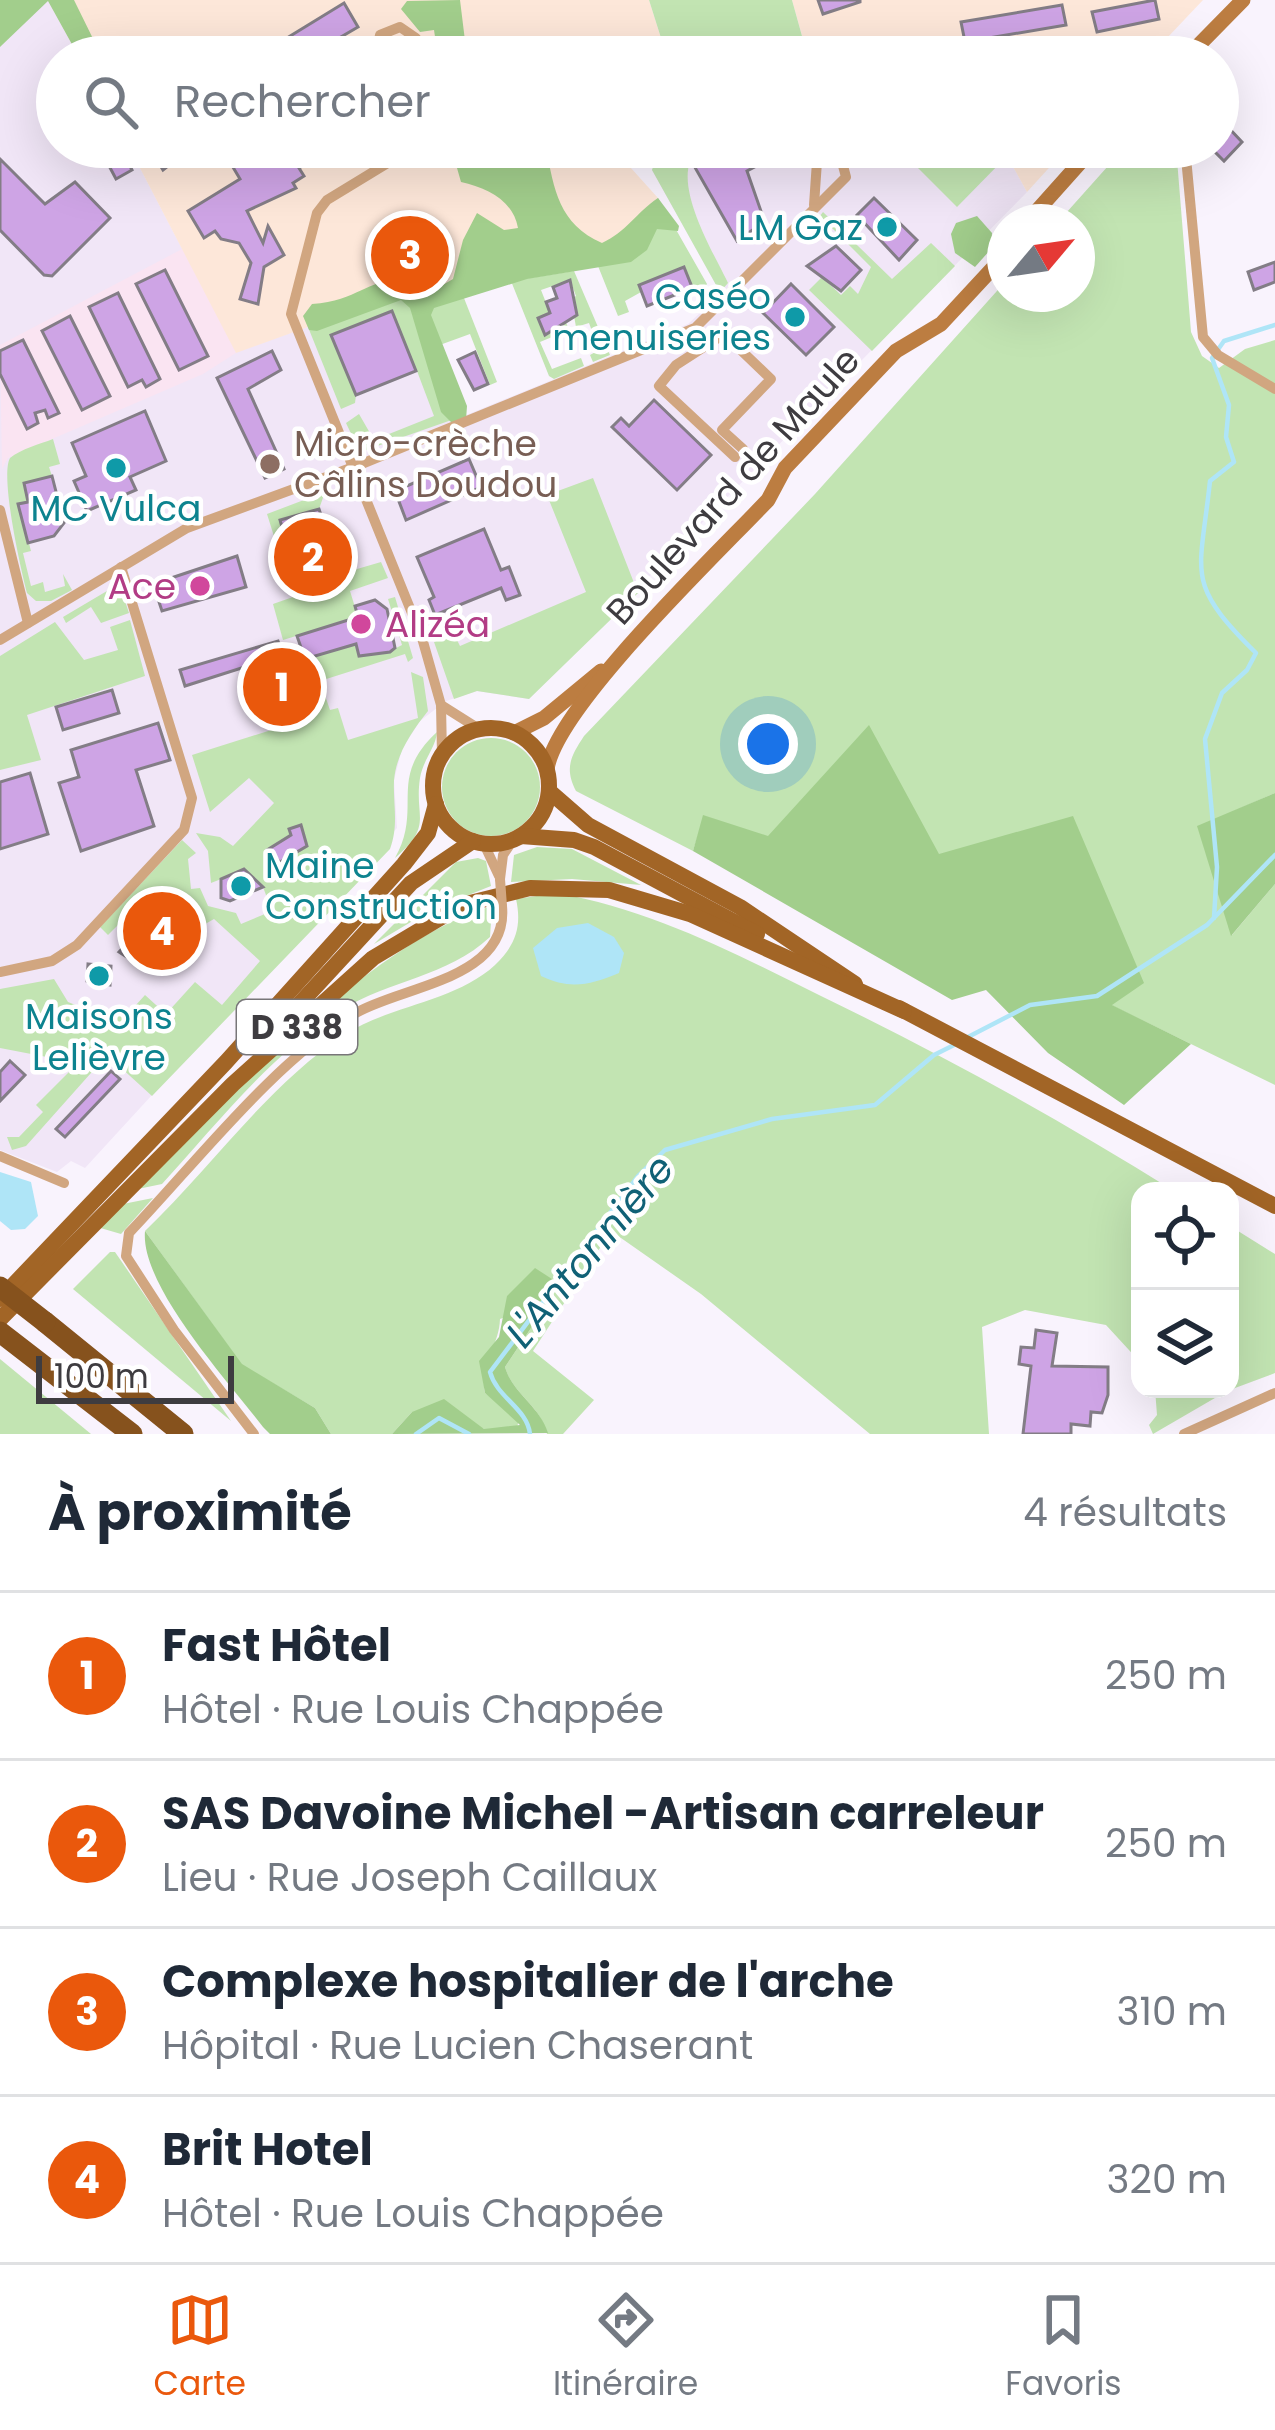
<!DOCTYPE html>
<html lang="fr">
<head>
<meta charset="utf-8">
<style>
	:root { --surface:#fff; --page:#f6f6f7; --text:#1f2937; --muted:#747a83; --line:#e0e1e3; --accent:#ea580c }
	body { margin:0; font-family:Poppins,sans-serif; background:var(--page); color:var(--text) }
	.controls { position:absolute; right:36px; bottom:36px; display:grid; overflow:hidden; border-radius:24px; box-shadow:0 12px 48px #0002 }
	.controls button { width:108px; height:108px; display:grid; place-items:center; padding:0; border:0; border-bottom:3px solid var(--line); background:var(--surface); color:var(--text); font:60px sans-serif }
	.compass { position:absolute; left:987px; top:204px; width:108px; height:108px; border-radius:50%; background:var(--surface); box-shadow:0 12px 48px #0002; rotate:61deg }
	.scale { position:absolute; left:36px; bottom:30px; width:198px; box-sizing:border-box; padding-left:12px; border:6px solid #3e3c40; border-top:0; font-size:33px; line-height:42px; white-space:nowrap; color:#3e3c40; -webkit-text-stroke:9px #fff; paint-order:stroke }
	.you { position:absolute; left:768px; top:744px; width:42px; height:42px; margin:-30px; border:9px solid #fff; border-radius:50%; background:#1a73e8; box-shadow:0 0 0 18px #1a73e833 }
	.badge { display:grid; place-items:center; width:78px; height:78px; border-radius:50%; background:var(--accent); color:#fff; font-size:39px; font-weight:700 }
	.pin { position:absolute; translate:-50% -50%; border:6px solid #fff; box-shadow:0 3px 12px #0006 }
	.list { margin:0; padding:0; list-style:none }
	h2 { display:flex; justify-content:space-between; align-items:center; height:156px; margin:0; padding:0 48px; font-size:51px }
	h2 small { font-size:39px; font-weight:400; color:var(--muted) }
	.list li { display:grid; grid-template-columns:78px 1fr auto; gap:36px; align-items:center; box-sizing:border-box; height:168px; padding:0 48px; border-top:3px solid var(--line) }
	.list b { display:block; font-size:45px; white-space:nowrap }
	.list p { margin:0; font-size:39px; white-space:nowrap; color:var(--muted) }
	.list em { font-size:39px; font-style:normal; color:var(--muted) }
	.icon { flex:none; width:66px; height:66px; fill:none; stroke:currentColor; stroke-width:2; stroke-linecap:round; stroke-linejoin:round }
	.map { position:relative; flex:none; width:1275px; height:1434px; overflow:hidden }
	.search { position:absolute; background:var(--surface); box-shadow:0 12px 48px #0002; left:36px; right:36px; top:36px; height:132px; display:flex; align-items:center; gap:30px; box-sizing:border-box; padding:0 42px; border-radius:66px; color:var(--muted); font-size:45px }
	.sheet { height:828px; background:var(--surface) }
	nav { display:flex; justify-content:space-around; align-items:center; box-sizing:border-box; height:168px; border-top:3px solid var(--line); background:var(--surface); font-size:33px; color:var(--muted) }
	nav a { display:grid; justify-items:center; gap:6px }
	nav .on { color:var(--accent) }
	.map>svg:first-child { display:block }
	.built { fill:#f1e6f7 }
	.industrial { fill:#fae4f2 }
	.medical { fill:#fde7d9 }
	.green { fill:#c2e4b2 }
	.forest { fill:#a2ce8c }
	.water { fill:#afe5f7 }
	.lines { fill:none; stroke-linecap:round; stroke-linejoin:round }
	.stream { stroke:#afe5f7; stroke-width:4.5 }
	.building { fill:#cea4e5; stroke:#837d86; stroke-width:3 }
	.street { stroke:#d1a680; stroke-width:10 }
	.secondary { stroke:#bc7d41; stroke-width:15 }
	.primary { stroke:#a26526; stroke-width:16 }
	.highway { stroke:#86521d; stroke-width:21 }
	.street-bridge { stroke:#d1a680; stroke-width:10 }
	.highway-bridge { stroke:#86521d; stroke-width:21 }
	.culture-dot { fill:#0f9aa8; stroke:#fff; stroke-width:4.5 }
	.education-dot { fill:#8d6e63; stroke:#fff; stroke-width:4.5 }
	.hotel-dot { fill:#d1479c; stroke:#fff; stroke-width:4.5 }
	.labels { text-anchor:middle; dominant-baseline:central; stroke-width:9; stroke-linejoin:round; paint-order:stroke }
	.shield { fill:#fff; stroke:#787679; stroke-width:3 }
	.shield-label { font-size:33px; font-weight:bold; fill:#3e3c40 }
	.culture-label { font-size:36px; fill:#0d838f; stroke:#fff; text-anchor:end }
	.education-label { font-size:36px; fill:#785e54; stroke:#fff; text-anchor:start }
	.street-label { font-size:36px; fill:#3e3c40; stroke:#fff }
	.hotel-label { font-size:36px; fill:#b23c85; stroke:#fff; text-anchor:end }
	.water-label { font-size:39px; font-style:italic; fill:#106176; stroke:#fff }
</style>
</head>
<body>
<div class="map">
<svg width="1275" height="1434" viewBox="0 0 1275 1434">
	<rect width="100%" height="100%" fill="#f9f3fd"/>
	<!-- built -->
	<path class="built" d="M48 0 79 57H57V147H129L236 352 414 289 464 416 688 324 715 299 720 292 652 170 660 147H1002L1027 192 529 699 477 691 446 701 420 721 402 749 394 780 397 828 85 1168 71 1161 57 1172 0 1150V47Z"/>
	<!-- industrial -->
	<path class="industrial" d="M184 248 236 353 203 374 8 458 2 469 0 345Z"/>
	<!-- medical -->
	<g class="medical">
		<path d="M48 0H649L667 57H79Z"/>
		<path d="M792 0H1203L1149 57H955L951 50 923 57H808Z"/>
		<path d="M129 147H612L658 198 651 213 574 271 413 289 236 353Z"/>
		<path d="M1002 147H1068L1027 192Z"/>
	</g>
	<!-- green -->
	<g class="green">
		<path d="M649 0H792L807 54 791 41 793 57 767 52 754 57H667Z"/>
		<path d="M660 147 699 149C666 176 714 253 728 283L720 292 652 170Z"/>
		<path d="M897 147H1002L1007 156 957 207Z"/>
		<path d="M1125 147H1176L1191 332 1202 356 1219 368 1245 349 1275 340V793L1198 827 1232 935 1275 884V1085L1111 1005 939 854 768 837 704 816 693 851 576 791C564 768 571 756 584 736L815 494 1005 282V294H1077V222H1058Z"/>
		<path d="M658 198 707 284 697 296 684 268 625 301 629 312 618 316 598 266Z"/>
		<path d="M823 212 892 279 931 243 955 266 872 351 809 290 822 277 841 295 850 286 858 294 871 267 820 216Z"/>
		<path d="M574 271 610 355 593 362 590 355 599 350 589 323 576 327 571 299 576 296 570 280 541 290 550 313 545 334 562 328 565 320 569 330 540 342 552 369 581 358 584 366 554 379 549 376 511 281Z"/>
		<path d="M414 289 462 293 497 382 490 385 470 334 437 346 463 416 366 450 356 444 346 423 359 414 374 440 434 416 417 371 356 395 355 403 341 409 308 327Z"/>
		<path d="M53 439 60 464 49 467 52 476 24 483 28 502 19 505 31 551 23 553 31 586 43 582 45 592 65 586 63 574 72 590 51 601H36L27 593C20 566 0 476 10 458 21 449 40 444 53 439Z"/>
		<path d="M593 478 638 593 529 699 477 691 454 699 434 642 454 634 460 646 586 592 547 495Z"/>
		<path d="M325 492 319 509 280 521 299 586 381 562 388 578 350 591 358 617 283 640 273 604 293 597 267 514Z"/>
		<path d="M112 588 123 595 129 613 101 623 91 607 66 623 63 617Z"/>
		<path d="M395 597 413 658 408 662 405 654 320 681 330 710 338 708 348 740 418 718 411 672 423 677 428 711C412 731 396 754 394 781 393 806 399 824 390 849L152 1096 107 1055 26 1146 12 1150 7 1137H19L43 1112 36 1105 70 1071 52 1058 0 1048V989L54 979 68 1002 88 1010 89 1019 111 1021 114 1009 126 1016 145 995 166 1014 195 982 222 1005 260 961 214 919 179 939 199 917 181 900 163 919 150 907 137 920 131 912 108 935 100 927 182 840 196 853 188 859 191 889 200 888 208 906 236 913 241 924 272 911 263 887 244 870 211 883 208 851 196 833 220 837 233 846 274 803 249 778 210 812 192 755 306 719 290 663 356 644 360 655 384 654 402 645 388 599Z"/>
		<path d="M130 620 145 676 27 715 41 760 0 770V656L55 622 84 660 118 650 110 627Z"/>
		<path d="M437 732C436 747 423 760 420 778 414 818 434 825 395 858 424 807 386 779 437 732Z"/>
		<circle cx="491" cy="787" r="49"/>
		<path d="M537 847 572 849 641 885 572 879 511 882 514 855Z"/>
		<path d="M478 858 486 861 491 886 431 910 374 944 456 862Z"/>
		<path d="M557 893C653 910 734 953 821 996 943 1055 1059 1119 1174 1191H1140V1362L1106 1325 1025 1310 982 1327 989 1434H870L701 1294 611 1231 533 1351 594 1400 563 1434H547C540 1404 513 1395 505 1367L549 1301 500 1319C499 1348 479 1361 485 1393L519 1419 517 1428 497 1432 412 1412 392 1434H331L315 1408 242 1365 145 1231C212 1167 267 1086 344 1035 390 1005 455 1002 495 965 516 945 522 926 516 899Z"/>
		<path d="M492 906 490 937C447 977 390 980 341 1010 273 1052 216 1125 162 1184L133 1190C228 1101 369 942 492 906Z"/>
		<path d="M153 1198 121 1234 97 1227 118 1205Z"/>
		<path d="M1230 1226 1275 1254V1373L1227 1391 1153 1434 1149 1425 1157 1415 1155 1389H1230Z"/>
		<path d="M110 1252H115L231 1421 73 1289Z"/>
		<path d="M0 1359 91 1434H0Z"/>
	</g>
	<!-- forest -->
	<g class="forest">
		<path d="M0 0H74L102 57H79L48 1 0 47Z"/>
		<path d="M460 0 467 57H438L434 30 420 32 401 9 407 1Z"/>
		<path d="M451 147H546C554 190 559 224 602 243 626 232 636 213 658 198L679 226 678 231 657 229 647 250 631 262 527 279 434 308 431 315 467 406 466 420 453 424 441 412 410 308 401 300 317 331 309 330 303 316 312 304C373 299 366 266 441 286L453 279 463 240 477 213 504 230 518 228C513 200 487 188 461 182Z"/>
		<path d="M977 216 992 233 991 249 975 267 955 253 951 234 956 223Z"/>
		<path d="M869 725 939 854 1073 816 1144 983 1112 1005 1191 1044 1124 1105 1048 1053 986 990 952 1000 693 851 703 815 768 836Z"/>
		<path d="M1275 793V884L1231 936 1197 826Z"/>
		<path d="M145 1231 242 1364 315 1408 331 1434H270L263 1427C229 1382 140 1286 145 1231Z"/>
		<path d="M535 1268 552 1279 549 1301 505 1367C513 1394 539 1405 548 1433L392 1434 412 1412 444 1399 484 1429 520 1425 485 1393 479 1361 499 1337 507 1296Z"/>
	</g>
	<!-- water -->
	<g class="water">
		<path d="M588 923 614 937 624 953 619 973C590 985 570 990 541 976L533 948 557 928Z"/>
		<path d="M0 1172 31 1182 38 1216 25 1229 11 1230 0 1221Z"/>
	</g>
	<g class="lines">
		<!-- stream -->
		<g class="stream">
			<path d="M1214 918 1217 867 1205 739 1222 693 1247 670 1256 653C1184 582 1200 576 1210 481L1234 462 1226 437 1229 405 1212 358 1224 341 1275 325"/>
			<path d="M968 1037 1030 1005 1097 996 1207 925 1275 855"/>
			<path d="M416 1434 439 1418 469 1434"/>
			<path d="M530 1434C527 1408 497 1398 490 1372L638 1176 665 1150 772 1119 875 1105 934 1055 958 1043"/>
		</g>
	</g>
	<!-- building -->
	<g class="building">
		<path d="M818 0H860V2L823 14Z"/>
		<path d="M1155 0 1159 19 1097 32 1092 12Z"/>
		<path d="M344 3 358 27 329 44 332 48 317 57H274L269 49Z"/>
		<path d="M1062 5 1066 25 965 42 961 22Z"/>
		<path d="M1226 125 1242 142 1224 161 1212 149Z"/>
		<path d="M99 147H120L132 170 116 179Z"/>
		<path d="M149 147H192L163 170Z"/>
		<path d="M221 147H257L267 163 294 147H313L319 157 299 168 304 176 293 183 296 188 247 211 263 243 268 226 284 255 264 267 258 304 240 299 251 263 239 243 221 239 215 231 204 238 188 211 240 179Z"/>
		<path d="M698 147H792L747 171 762 214 754 229 737 241 693 164 703 159Z"/>
		<path d="M0 159 45 204 75 182 110 218 52 276 44 275 0 230Z"/>
		<path d="M874 198 917 240 899 260 857 215Z"/>
		<path d="M836 246 861 270 841 291 807 266Z"/>
		<path d="M1275 262V282L1254 290 1248 272Z"/>
		<path d="M684 267 692 287 684 297 682 292 647 306 639 285Z"/>
		<path d="M165 270 208 356 179 370 136 284Z"/>
		<path d="M570 280 577 315 545 335 538 318 550 313 546 302 557 298 553 287Z"/>
		<path d="M791 284 834 327 806 355 763 313Z"/>
		<path d="M118 293 160 379 146 387 142 380 128 387 89 307Z"/>
		<path d="M392 311 416 371 356 395 331 335Z"/>
		<path d="M70 316 110 396 82 410 42 331Z"/>
		<path d="M23 340 59 413 48 418 45 410 35 413 38 423 27 429 0 374V351Z"/>
		<path d="M272 351 281 370 248 389 284 469 265 478 217 378Z"/>
		<path d="M475 352 488 384 474 390 458 360Z"/>
		<path d="M654 400 711 455 677 490 612 427 621 418 629 426Z"/>
		<path d="M145 411 166 461 130 477 136 490 87 511 74 481 86 476 72 443Z"/>
		<path d="M469 459 481 487 406 520 395 491Z"/>
		<path d="M52 476 64 523 54 536 28 543 18 504 28 502 24 483Z"/>
		<path d="M319 509 340 573 299 586 280 520Z"/>
		<path d="M484 529 501 570 509 567 520 595 506 600 501 588 435 615 429 600 434 597 417 557Z"/>
		<path d="M237 556 246 587 162 611 153 584Z"/>
		<path d="M375 600 387 609 395 648 390 652 359 656 356 644 305 659 297 636 358 617 355 606Z"/>
		<path d="M278 641 282 652 270 659 185 686 180 670Z"/>
		<path d="M289 675 298 706 284 711 279 709 270 681Z"/>
		<path d="M112 690 119 713 63 730 56 707Z"/>
		<path d="M158 723 170 760 136 770 154 826 81 851 59 783 79 777 71 750Z"/>
		<path d="M30 773 48 834 0 849V782Z"/>
		<path d="M301 825 307 846 280 862 267 850 291 835 289 829Z"/>
		<path d="M244 869 263 887 230 901 221 898V879Z"/>
		<path d="M181 899 199 917 167 952 137 920 150 906 163 919Z"/>
		<path d="M131 939 157 960 147 970 119 952Z"/>
		<path d="M88 964 111 966 110 985 87 981Z"/>
		<path d="M10 1061 25 1075 0 1101V1072Z"/>
		<path d="M111 1071 120 1079 65 1137 56 1129Z"/>
		<path d="M1036 1330 1057 1333 1052 1366 1108 1367V1395L1102 1413 1091 1412 1090 1426 1071 1424V1434H1023L1031 1366 1019 1364 1021 1347 1034 1348Z"/>
	</g>
	<g class="lines">
		<!-- street -->
		<g class="street">
			<path d="M376 57 380 35 400 27 416 38 418 57"/>
			<path d="M414 147 327 200 317 213 291 314 422 638 441 705 442 755"/>
			<path d="M1185 147 1203 337 1218 355 1275 389"/>
			<path d="M814 205 818 147"/>
			<path d="M735 457 659 386 676 365 724 334 771 379 722 430 743 449"/>
			<path d="M0 510 28 623"/>
			<path d="M0 640 187 528 359 465 695 328 846 177 838 147"/>
			<path d="M441 705 479 729"/>
			<path d="M484 844 499 876"/>
			<path d="M500 879 503 855 513 840"/>
			<path d="M0 972 52 961 77 945 184 830 192 798 121 567"/>
			<path d="M0 1156 64 1183"/>
			<path d="M254 1434 174 1330 126 1256 129 1233C194 1165 276 1059 356 1013 403 986 509 979 502 906"/>
			<path d="M1184 1434 1275 1393"/>
		</g>
		<!-- secondary -->
		<g class="secondary">
			<path d="M1187 57 1243 0"/>
			<path d="M1027 222 1094 147"/>
			<path d="M514 733 544 718 601 671"/>
			<path d="M547 769C557 706 718 553 768 500L785 468 896 351 941 324 1005 255"/>
		</g>
		<!-- primary -->
		<g class="primary">
			<circle cx="491" cy="786" r="58"/>
			<path d="M549 791 588 825 740 907 855 984"/>
			<path d="M521 836 574 840 594 847 757 934"/>
			<path d="M899 1008 1275 1206"/>
			<path d="M258 1049 411 883 473 841"/>
			<path d="M0 1299 226 1062 404 864 428 833 436 804"/>
			<path d="M0 1319 233 1084 373 958 462 905 530 888 609 890 690 914 904 1011"/>
		</g>
		<!-- highway -->
		<g class="highway">
			<path d="M45 1322 183 1434"/>
			<path d="M0 1332 132 1434"/>
		</g>
		<!-- street-bridge -->
		<path class="street-bridge" d="M500 879 502 906"/>
		<!-- highway-bridge -->
		<path class="highway-bridge" d="M0 1287 45 1322"/>
	</g>
	<!-- markers -->
	<g class="culture-dot">
		<circle cx="887" cy="227" r="12"/>
		<circle cx="795" cy="317" r="12"/>
		<circle cx="116" cy="468" r="12"/>
		<circle cx="241" cy="886" r="12"/>
		<circle cx="99" cy="976" r="12"/>
	</g>
	<circle class="education-dot" cx="270" cy="464" r="12"/>
	<g class="hotel-dot">
		<circle cx="200" cy="586" r="12"/>
		<circle cx="361" cy="624" r="12"/>
	</g>
	<g class="labels">
		<!-- shield labels -->
		<rect class="shield" x="237" y="1000" width="120" height="54" rx="9"/>
		<g class="shield-label">
			<text x="297" y="1027">D 338</text>
		</g>
		<!-- culture labels -->
		<g class="culture-label">
			<text x="863" y="227">LM Gaz</text>
			<text x="771" y="296">Caséo<tspan x="771" dy="41">menuiseries</tspan></text>
			<text x="116" y="508" text-anchor="middle">MC Vulca</text>
			<text x="265" y="865" text-anchor="start">Maine<tspan x="265" dy="41">Construction</tspan></text>
			<text x="99" y="1016" text-anchor="middle">Maisons<tspan x="99" dy="41">Lelièvre</tspan></text>
		</g>
		<!-- education labels -->
		<g class="education-label">
			<text x="294" y="443">Micro-crèche<tspan x="294" dy="41">Câlins Doudou</tspan></text>
		</g>
		<!-- street labels -->
		<g class="street-label">
			<text transform="translate(733 486) rotate(-48)">Boulevard de Maule</text>
		</g>
		<!-- hotel labels -->
		<g class="hotel-label">
			<text x="176" y="586">Ace</text>
			<text x="385" y="624" text-anchor="start">Alizéa</text>
		</g>
		<!-- water labels -->
		<g class="water-label">
			<text transform="translate(590 1251) rotate(-50)">L'Antonnière</text>
		</g>
	</g>
</svg>
<div class="controls">
<button><svg class="icon" aria-label="locate" viewBox="0 0 24 24"><circle cx="12" cy="12" r="6"/><path d="M12 2v4M12 18v4M2 12h4M18 12h4"/></svg></button>
<button><svg class="icon" aria-label="layers" viewBox="0 0 24 24"><path d="M12 4l9 5-9 5-9-5zM3 14l9 5 9-5"/></svg></button>
</div>
<svg class="compass" viewBox="-18 -18 36 36"><path d="M0-13l5 13h-10z" fill="#e53935"/><path d="M0 13l5-13h-10z" fill="#747a83"/></svg>
<div class="scale">100 m</div>
<div class="you"></div>
<div class="pin badge" style="left:282px;top:687px">1</div>
<div class="pin badge" style="left:313px;top:557px">2</div>
<div class="pin badge" style="left:410px;top:255px">3</div>
<div class="pin badge" style="left:162px;top:931px">4</div>
<div class="search"><svg class="icon" aria-label="search" viewBox="0 0 24 24"><circle cx="10" cy="10" r="6"/><path d="M15 15l6 6"/></svg>Rechercher</div>
</div>
<section class="sheet">
<h2>À proximité<small>4 résultats</small></h2>
<ul class="list">
<li><span class="badge">1</span><div><b>Fast Hôtel</b><p>Hôtel · Rue Louis Chappée</p></div><em>250 m</em></li>
<li><span class="badge">2</span><div><b>SAS Davoine Michel -Artisan carreleur</b><p>Lieu · Rue Joseph Caillaux</p></div><em>250 m</em></li>
<li><span class="badge">3</span><div><b>Complexe hospitalier de l'arche</b><p>Hôpital · Rue Lucien Chaserant</p></div><em>310 m</em></li>
<li><span class="badge">4</span><div><b>Brit Hotel</b><p>Hôtel · Rue Louis Chappée</p></div><em>320 m</em></li>
</ul>
</section>
<nav>
<a class="on"><svg class="icon" aria-label="map" viewBox="0 0 24 24"><path d="M3 6l6-2 6 2 6-2v14l-6 2-6-2-6 2zM9 4v14M15 6v14"/></svg>Carte</a>
<a><svg class="icon" aria-label="directions" viewBox="0 0 24 24"><path d="M12 3l9 9-9 9-9-9zM9 14v-3h6M13 9l2 2-2 2"/></svg>Itinéraire</a>
<a><svg class="icon" aria-label="saved" viewBox="0 0 24 24"><path d="M7 4h10v16l-5-4-5 4z"/></svg>Favoris</a>
</nav>
</body>
</html>
